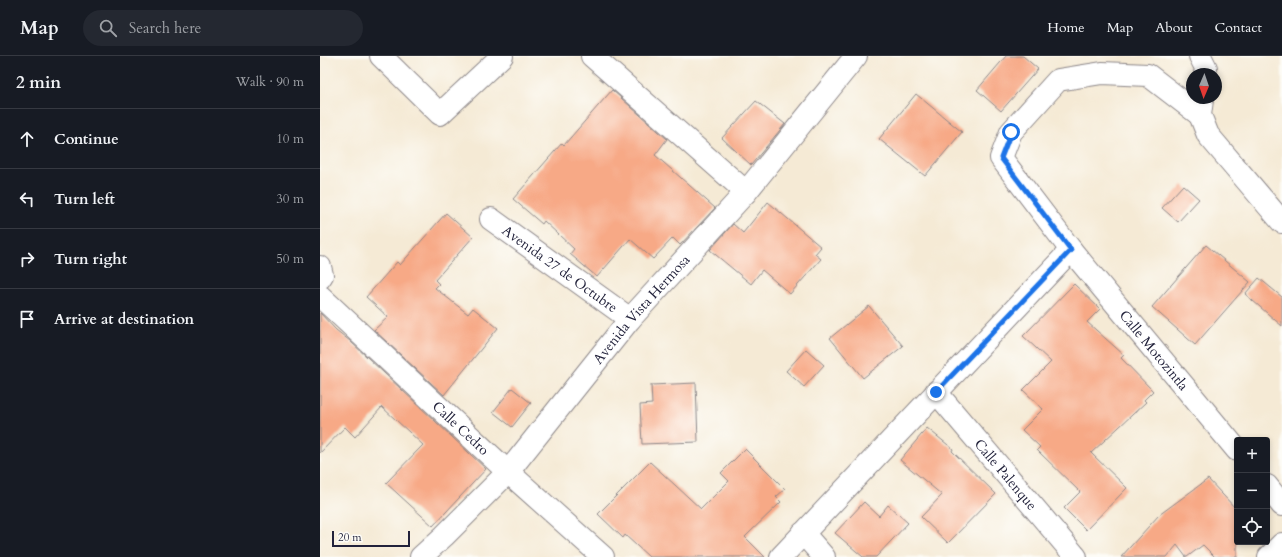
<!DOCTYPE html>
<html lang="en">
<head>
<meta charset="utf-8">
<style>
	:root { --surface:#171b24; --page:#242831; --text:#f1f3f6; --muted:#9ea1a6; --line:#363941 }
	body { margin:0; font-family:Cardo,serif; background:var(--page); color:var(--text) }
	.controls { position:absolute; right:12px; bottom:12px; display:grid; overflow:hidden; border-radius:4px; box-shadow:0 2px 6px #0003 }
	.controls button { width:36px; height:36px; display:grid; place-items:center; padding:0; border:0; border-bottom:1px solid var(--line); background:var(--surface); color:var(--text); font:20px sans-serif }
	.compass { position:absolute; left:866px; top:12px; width:36px; height:36px; border-radius:50%; background:var(--surface); box-shadow:0 2px 6px #0003; rotate:182deg }
	.scale { position:absolute; left:12px; bottom:10px; width:78px; box-sizing:border-box; padding-left:4px; border:2px solid #22223b; border-top:0; font-size:11px; line-height:14px; white-space:nowrap; color:#22223b; -webkit-text-stroke:3px #fdfcf7; paint-order:stroke }
	.stop { position:absolute; width:12px; height:12px; margin:-9px; border:3px solid #1a73e8; border-radius:50%; background:#fff }
	.stop.end { background:#1a73e8; border-color:#fff; box-shadow:0 1px 4px #0008 }
	.list { margin:0; padding:0; list-style:none }
	h2 { display:flex; justify-content:space-between; align-items:center; height:52px; margin:0; padding:0 16px; font-size:17px }
	h2 small { font-size:13px; font-weight:400; color:var(--muted) }
	.list li { display:grid; grid-template-columns:26px 1fr auto; gap:12px; align-items:center; box-sizing:border-box; height:60px; padding:0 16px; border-top:1px solid var(--line) }
	.list b { display:block; font-size:15px; white-space:nowrap }
	.list em { font-size:13px; font-style:normal; color:var(--muted) }
	.icon { flex:none; width:22px; height:22px; fill:none; stroke:currentColor; stroke-width:2; stroke-linecap:round; stroke-linejoin:round }
	.map { position:relative; flex:none; width:962px; height:501px; overflow:hidden }
	header { display:flex; align-items:center; gap:24px; box-sizing:border-box; height:56px; padding:0 20px; background:var(--surface); border-bottom:1px solid var(--line) }
	header strong { font-size:19px }
	nav { display:flex; gap:22px; margin-inline-start:auto; font-size:14px }
	.search { width:280px; height:36px; background:var(--page); display:flex; align-items:center; gap:10px; box-sizing:border-box; padding:0 14px; border-radius:22px; color:var(--muted); font-size:15px }
	main { display:flex }
	aside { flex:1; background:var(--surface) }
	.map>svg:first-child { display:block }
	.building { fill:#f7a986 }
	.lines { fill:none; stroke-linecap:round; stroke-linejoin:round }
	.street-casing { stroke:#8c8688; stroke-width:24 }
	.street { stroke:#fff; stroke-width:22 }
	.route { stroke:#1a73e8; stroke-width:5 }
	.labels { text-anchor:middle; dominant-baseline:central; stroke-width:4; stroke-linejoin:round; paint-order:stroke }
	.street-label { font-size:14px; fill:#22223b; stroke:#fdfcf7 }
</style>
</head>
<body>
<header>
<strong>Map</strong>
<div class="search"><svg class="icon" aria-label="search" viewBox="0 0 24 24"><circle cx="10" cy="10" r="6"/><path d="M15 15l6 6"/></svg>Search here</div>
<nav><a>Home</a><a>Map</a><a>About</a><a>Contact</a></nav>
</header>
<main>
<aside>
<h2>2 min<small>Walk · 90 m</small></h2>
<ul class="list">
<li><svg class="icon" aria-label="ahead" viewBox="0 0 24 24"><path d="M12 20V5M6 11l6-6 6 6"/></svg><div><b>Continue</b></div><em>10 m</em></li>
<li><svg class="icon" aria-label="left" viewBox="0 0 24 24"><path d="M17 20v-9H6M10 6l-5 5 5 5"/></svg><div><b>Turn left</b></div><em>30 m</em></li>
<li><svg class="icon" aria-label="right" viewBox="0 0 24 24"><path d="M7 20v-9h11M14 6l5 5-5 5"/></svg><div><b>Turn right</b></div><em>50 m</em></li>
<li><svg class="icon" aria-label="arrive" viewBox="0 0 24 24"><path d="M6 21V4h12l-3 4 3 4H6"/></svg><div><b>Arrive at destination</b></div></li>
</ul>
</aside>
<div class="map">
<svg width="962" height="501" viewBox="0 0 962 501">
	<rect width="100%" height="100%" fill="#fdfcf7"/>
	<filter id="ink" filterUnits="userSpaceOnUse"><feTurbulence type="fractalNoise" baseFrequency=".025" numOctaves="2"/><feDisplacementMap in="SourceGraphic" scale="8" xChannelSelector="R" yChannelSelector="G"/><feConvolveMatrix kernelMatrix="1 2 1 2 8 2 1 2 1" color-interpolation-filters="sRGB"/></filter>
	<filter id="wash" filterUnits="userSpaceOnUse"><feTurbulence type="fractalNoise" baseFrequency=".012" numOctaves="4" result="noise"/><feDisplacementMap in="SourceGraphic" scale="16" xChannelSelector="R" yChannelSelector="G"/><feGaussianBlur stdDeviation="0.9" result="paint"/><feColorMatrix in="noise" values="0 0 0 0 0 0 0 0 0 0 0 0 0 0 0 0 0 1.4 0 .05"/><feComposite in="paint" operator="in"/></filter>
	<g filter="url(#wash)">
		<rect width="100%" height="100%" fill="#f5ead5"/>
		<g id="blocks">
			<!-- building -->
			<g class="building">
				<path d="M686 0H703L718 13 681 55 657 34Z"/>
				<path d="M292 34 347 83 335 99 395 152 360 189 353 182 333 203 310 183 277 221 250 198 254 193 224 165 222 168 193 143 242 87 244 89Z"/>
				<path d="M596 38 642 76 605 120 559 83Z"/>
				<path d="M436 45 465 68 431 109 402 82Z"/>
				<path d="M863 129 879 143 858 166 842 152Z"/>
				<path d="M448 146 501 191 495 198 501 203 470 238 442 214 431 228 390 194 413 168 423 177Z"/>
				<path d="M126 157 153 181 115 224 119 228 115 232 148 258 153 252 178 272 124 339 54 274 68 261 46 241 77 206 80 209Z"/>
				<path d="M886 189 930 226 875 289 832 251Z"/>
				<path d="M939 222 962 241V270L925 238Z"/>
				<path d="M754 228 780 253 767 266 804 299 801 302 833 335 824 344 826 346 771 397 807 432 766 474 744 452 760 436 717 394 720 391 702 374 723 353 703 334 731 306 703 280Z"/>
				<path d="M549 250 583 290 543 322 510 282Z"/>
				<path d="M0 257 16 274 30 285 166 413 113 470 66 427 103 389 62 351 35 381 25 371 0 397Z"/>
				<path d="M486 293 504 309 484 331 466 315Z"/>
				<path d="M376 327 378 386 322 388 320 349 332 348 331 329Z"/>
				<path d="M192 332 211 347 192 371 173 356Z"/>
				<path d="M607 372 633 393 632 395 676 438 628 487 601 461 622 439 580 404Z"/>
				<path d="M425 393 465 433 456 441 461 446 425 481 445 501H329L305 479 303 482 278 458 330 406 381 453 409 425 401 417Z"/>
				<path d="M888 423 917 454V501H895L883 489 867 501H866L857 489 847 501H801L839 459Z"/>
				<path d="M544 446 559 460 568 449 588 467 556 501H543L515 477Z"/>
			</g>
		</g>
	</g>
	<g filter="url(#ink)">
		<use href="#blocks" fill-opacity="0" stroke="#8c8688" stroke-width="1"/>
		<g class="lines">
			<defs>
				<g id="street">
					<path d="M61 0 120 58 182 0"/>
					<path d="M272 0 426 136"/>
					<path d="M880 0 886 12 885 18"/>
					<path d="M882 44 880 59 888 79 962 166"/>
					<path id="s1" d="M880 59 828 19 782 17 738 24 691 76 681 102 751 194 917 394"/>
					<path id="s2" d="M171 163 310 263"/>
					<path d="M0 211 2 219 0 222"/>
					<path id="s3" d="M0 240 188 416 283 501"/>
					<path id="s4" d="M616 336 756 501"/>
					<path d="M947 430 962 449"/>
					<path d="M483 477 504 501"/>
					<path id="s5" d="M101 501 124 480 188 416 310 263 426 136 536 0"/>
					<path d="M461 501 751 194"/>
					<path d="M949 501 962 488"/>
				</g>
			</defs>
			<!-- street casing -->
			<use href="#street" class="street-casing"/>
			<!-- street -->
			<use href="#street" class="street"/>
		</g>
	</g>
	<g class="lines" filter="url(#ink)">
		<!-- route -->
		<path class="route" d="M616 336 751 194 681 102 691 76"/>
	</g>
	<g class="labels">
		<!-- street labels -->
		<g class="street-label">
			<text stroke="none"><textPath href="#s2" startOffset="85">Avenida 27 de Octubre</textPath></text>
			<text stroke="none"><textPath href="#s5" startOffset="332">Avenida Vista Hermosa</textPath></text>
			<text stroke="none"><textPath href="#s1" startOffset="500">Calle Motozintla</textPath></text>
			<text stroke="none"><textPath href="#s3" startOffset="193">Calle Cedro</textPath></text>
			<text stroke="none"><textPath href="#s4" startOffset="108">Calle Palenque</textPath></text>
		</g>
	</g>
</svg>
<div class="controls">
<button>+</button>
<button>−</button>
<button><svg class="icon" aria-label="locate" viewBox="0 0 24 24"><circle cx="12" cy="12" r="6"/><path d="M12 2v4M12 18v4M2 12h4M18 12h4"/></svg></button>
</div>
<svg class="compass" viewBox="-18 -18 36 36"><path d="M0-13l5 13h-10z" fill="#e53935"/><path d="M0 13l5-13h-10z" fill="#9ea1a6"/></svg>
<div class="scale">20 m</div>
<div class="stop" style="left:691px;top:76px"></div>
<div class="stop end" style="left:616px;top:336px"></div>
</div>
</main>
</body>
</html>
